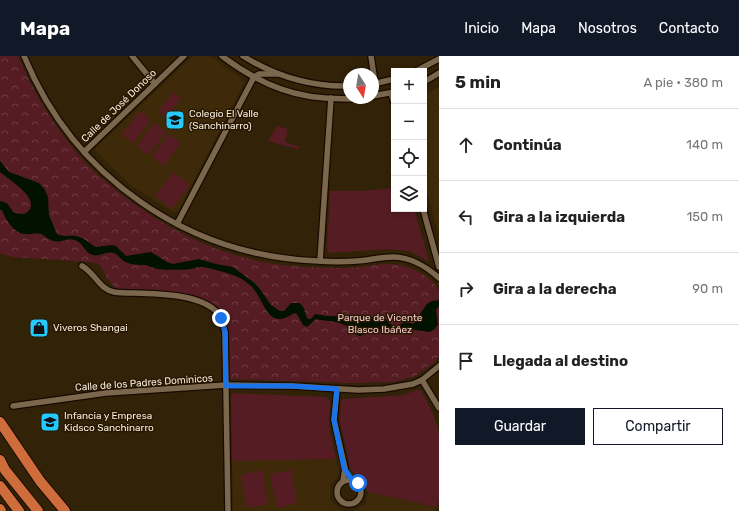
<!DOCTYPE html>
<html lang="es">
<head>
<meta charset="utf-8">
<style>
	:root { --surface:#fff; --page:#f2f2f2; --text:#222; --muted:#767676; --line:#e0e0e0; --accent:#111827 }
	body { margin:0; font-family:Rubik,sans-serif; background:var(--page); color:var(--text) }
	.controls { position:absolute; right:12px; top:12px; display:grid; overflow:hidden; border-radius:0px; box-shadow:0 2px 6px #0003 }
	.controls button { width:36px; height:36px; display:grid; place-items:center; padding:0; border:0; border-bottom:1px solid var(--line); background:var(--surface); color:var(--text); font:20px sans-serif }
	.compass { position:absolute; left:343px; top:12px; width:36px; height:36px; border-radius:50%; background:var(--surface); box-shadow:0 2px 6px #0003; rotate:168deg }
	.stop { position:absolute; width:12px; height:12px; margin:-9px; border:3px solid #1a73e8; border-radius:50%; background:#fff }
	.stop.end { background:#1a73e8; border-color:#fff; box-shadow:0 1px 4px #0008 }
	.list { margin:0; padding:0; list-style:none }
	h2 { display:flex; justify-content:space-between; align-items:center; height:52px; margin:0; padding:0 16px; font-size:17px }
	h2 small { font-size:13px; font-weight:400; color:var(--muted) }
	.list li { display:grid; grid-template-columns:26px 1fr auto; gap:12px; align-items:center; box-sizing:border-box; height:72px; padding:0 16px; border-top:1px solid var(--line) }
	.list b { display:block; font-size:15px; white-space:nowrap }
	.list em { font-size:13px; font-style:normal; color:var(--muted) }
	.actions { display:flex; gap:8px; padding:12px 16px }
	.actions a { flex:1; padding:9px 0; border:1px solid var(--accent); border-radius:0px; text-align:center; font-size:14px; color:var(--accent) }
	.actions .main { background:var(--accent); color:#fff }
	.icon { flex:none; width:22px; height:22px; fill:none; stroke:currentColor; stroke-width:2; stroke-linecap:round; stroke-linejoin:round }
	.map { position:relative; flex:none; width:439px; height:455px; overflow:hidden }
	header { display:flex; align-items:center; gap:24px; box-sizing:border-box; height:56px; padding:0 20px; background:var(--accent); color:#fff }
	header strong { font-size:19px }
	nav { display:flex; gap:22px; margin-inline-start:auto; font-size:14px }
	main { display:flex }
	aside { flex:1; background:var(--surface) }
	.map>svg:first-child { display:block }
	.built { fill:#3e2a08 }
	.grass { fill:#561c24 }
	.forest { fill:url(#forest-crowns) }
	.water { fill:#021200 }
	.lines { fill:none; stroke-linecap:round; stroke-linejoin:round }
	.minor-casing { stroke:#190a00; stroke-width:8 }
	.motorway-casing { stroke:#190a00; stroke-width:12 }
	.minor { stroke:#7a674d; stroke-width:5.5 }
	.motorway { stroke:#ce6c3c; stroke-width:10 }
	.route { stroke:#1a73e8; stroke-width:5 }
	.labels { text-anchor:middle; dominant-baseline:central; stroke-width:3; stroke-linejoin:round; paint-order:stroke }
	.street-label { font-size:10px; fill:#f6ebdd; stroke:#281801 }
	.poi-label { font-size:10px; fill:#f6ebdd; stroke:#281801; text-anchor:start }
	.park-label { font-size:10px; fill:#f5c8ca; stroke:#281801 }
</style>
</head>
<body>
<header>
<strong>Mapa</strong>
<nav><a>Inicio</a><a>Mapa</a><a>Nosotros</a><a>Contacto</a></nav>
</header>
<main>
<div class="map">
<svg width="439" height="455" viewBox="0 0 439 455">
	<defs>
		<pattern id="forest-crowns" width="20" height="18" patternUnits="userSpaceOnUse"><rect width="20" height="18" fill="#561c24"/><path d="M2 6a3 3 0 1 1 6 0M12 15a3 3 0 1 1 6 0" fill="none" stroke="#6f3d43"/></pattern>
	</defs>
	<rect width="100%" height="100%" fill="#322208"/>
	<!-- built -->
	<g class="built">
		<path d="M193 0H210L243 24 244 27 178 155 173 156 132 130 97 97 96 95V92Z"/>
		<path d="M439 31V180L424 125V38Z"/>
		<path d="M336 403 339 418 331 428 330 433V442L334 448 341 454 345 455H233L232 405Z"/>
		<path d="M368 436 437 451 435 455H352L356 454 365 448Z"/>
	</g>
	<!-- grass -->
	<g class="grass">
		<path d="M173 36 181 42 166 62 158 55Z"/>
		<path d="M139 55 151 64 133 87 122 79Z"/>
		<path d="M154 67 166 76 148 99 137 90Z"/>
		<path d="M277 70 288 73 285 86 300 91 299 92 297 93 268 85Z"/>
		<path d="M169 78 181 87 163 110 152 101Z"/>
		<path d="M173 116 190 129 172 153 155 140Z"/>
		<path d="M394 132V153H414L429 205 409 195 385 193 360 195 329 197 327 192 330 135H361Z"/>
		<path d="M416 334H420L422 336 433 358 439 376V443L437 451 368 436 362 423 351 414 340 366 341 345 343 343 404 339Z"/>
		<path d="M233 337 326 341 330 345 329 371 336 403 232 405 231 342Z"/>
		<path d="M262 414 268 448 247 452 241 419Z"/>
		<path d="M291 414 297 447 277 452 270 418Z"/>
	</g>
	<!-- forest -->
	<path class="forest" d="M0 0H18C33 37 55 72 81 102 89 112 100 121 110 129 154 166 205 194 262 206 289 211 318 212 346 212 359 212 372 209 385 208 404 207 430 217 439 235V299L435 306 415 320 394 326 349 327 230 323C229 307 230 273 224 259 222 255 219 253 215 251 191 232 147 235 117 234L109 225 100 209 91 206 12 201 0 197Z"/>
	<!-- water -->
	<path class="water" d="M0 105 9 116 39 127 44 132 48 141 49 159 57 178C65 182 72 178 79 181 86 183 90 188 96 191L112 189 116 190 126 200 151 196 167 206 173 208 199 203 216 208 233 211 257 229 271 249 280 255H284L291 247H299C307 252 303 257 308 263H311L315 258 327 260H336L353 264 368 261 383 260 389 267 395 271 405 266 413 268 416 266 420 258 427 248 432 245 439 244V250L436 254 438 268 435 273 429 276 408 273 398 276 378 274 360 280 354 278C347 264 329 266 316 263L307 271 303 269 297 258 294 257C267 276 266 246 252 231 249 228 245 225 242 223 236 219 205 210 199 211 196 211 193 213 190 213 187 214 159 214 157 213 153 212 150 210 146 209 140 209 133 209 128 207 121 205 119 198 113 197 106 195 100 201 93 199 84 197 84 187 75 184 68 181 61 187 54 185 49 184 45 180 41 178 36 176 31 179 26 178 14 178 6 164 2 154H0V145L7 147 13 156C19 158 26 160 30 153 37 140 8 123 0 116Z"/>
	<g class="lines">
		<defs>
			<g id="minor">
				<path d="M24 0C74 121 187 200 318 205 331 206 344 206 357 205 369 204 381 201 393 201 410 201 427 211 439 222"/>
				<path d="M132 0 155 28"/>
				<path d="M222 0C247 19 277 35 308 40 324 43 341 43 357 43L363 42"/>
				<path d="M243 0C275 20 311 31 349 30"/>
				<path d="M371 0 375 27"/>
				<path d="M416 15 439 3"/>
				<path d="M424 26 439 17"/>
				<path d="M373 28 394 23"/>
				<path d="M391 37 394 47"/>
				<path d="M373 40 394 36"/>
				<path d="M84 96 184 0"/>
				<path d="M423 153 439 211"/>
				<path d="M177 168 254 21 259 18H278"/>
				<path d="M320 205 331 42"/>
				<path d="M82 210C95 217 99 233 114 236 120 237 127 237 133 237 158 238 205 237 221 261 223 265 224 272 225 276L228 455"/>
				<path d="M422 324 439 352"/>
				<path d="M337 333 334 364 345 412 343 425"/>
				<path d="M13 350 106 337 226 329 293 330 358 334 384 333 413 328 422 324 439 310"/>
				<circle cx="349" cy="436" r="12"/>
			</g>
			<g id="motorway">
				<path d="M0 366 40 425 65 455"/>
				<path d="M0 404 5 414 38 455"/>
				<path d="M0 430 19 455"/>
				<path d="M0 453 1 455"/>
			</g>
		</defs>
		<!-- minor casing -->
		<use href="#minor" class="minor-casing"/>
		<!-- motorway casing -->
		<use href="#motorway" class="motorway-casing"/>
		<!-- minor -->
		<use href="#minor" class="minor"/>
		<!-- motorway -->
		<use href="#motorway" class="motorway"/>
	</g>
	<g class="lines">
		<!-- route -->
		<path class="route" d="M221 262 225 276 226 330H292L337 333 334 364 340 393 344 412 352 424 358 427"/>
	</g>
	<!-- icons -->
	<defs>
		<symbol id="school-square" viewBox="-11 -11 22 22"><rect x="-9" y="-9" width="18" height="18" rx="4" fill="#24c9fe" stroke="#281801"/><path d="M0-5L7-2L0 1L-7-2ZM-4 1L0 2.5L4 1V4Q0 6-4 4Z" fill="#111"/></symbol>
		<symbol id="shop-square" viewBox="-11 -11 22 22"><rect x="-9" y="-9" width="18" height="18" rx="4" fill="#24c9fe" stroke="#281801"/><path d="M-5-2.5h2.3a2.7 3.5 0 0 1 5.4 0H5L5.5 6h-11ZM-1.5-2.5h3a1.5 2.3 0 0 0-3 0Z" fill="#111"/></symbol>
	</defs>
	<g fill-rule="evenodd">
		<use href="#school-square" x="164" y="53" width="22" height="22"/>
		<use href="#shop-square" x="28" y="261" width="22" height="22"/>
		<use href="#school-square" x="39" y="355" width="22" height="22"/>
	</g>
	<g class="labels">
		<!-- street labels -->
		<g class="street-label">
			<text transform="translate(119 50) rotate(-44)">Calle de José Donoso</text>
			<text transform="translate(144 327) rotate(-4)">Calle de los Padres Dominicos</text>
		</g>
		<!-- poi labels -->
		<g class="poi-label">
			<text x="189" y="58">Colegio El Valle<tspan x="189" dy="12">(Sanchinarro)</tspan></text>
			<text x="53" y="272">Viveros Shangai</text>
			<text x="64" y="360">Infancia y Empresa<tspan x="64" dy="12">Kidsco Sanchinarro</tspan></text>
		</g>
		<!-- park labels -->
		<g class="park-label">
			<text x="380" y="262">Parque de Vicente<tspan x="380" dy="12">Blasco Ibáñez</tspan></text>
		</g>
	</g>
</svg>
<div class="controls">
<button>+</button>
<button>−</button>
<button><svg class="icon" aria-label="locate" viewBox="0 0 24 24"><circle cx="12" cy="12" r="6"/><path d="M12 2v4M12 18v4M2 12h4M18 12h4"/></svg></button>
<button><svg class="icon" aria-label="layers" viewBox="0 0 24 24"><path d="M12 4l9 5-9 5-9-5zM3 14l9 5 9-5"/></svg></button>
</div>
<svg class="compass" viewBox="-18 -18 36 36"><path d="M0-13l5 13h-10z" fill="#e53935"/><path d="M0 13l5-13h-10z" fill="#767676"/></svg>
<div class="stop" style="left:358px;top:427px"></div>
<div class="stop end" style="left:221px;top:262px"></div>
</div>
<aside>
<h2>5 min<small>A pie · 380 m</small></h2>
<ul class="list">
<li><svg class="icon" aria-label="ahead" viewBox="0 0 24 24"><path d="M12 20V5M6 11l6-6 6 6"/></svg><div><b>Continúa</b></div><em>140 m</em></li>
<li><svg class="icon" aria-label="left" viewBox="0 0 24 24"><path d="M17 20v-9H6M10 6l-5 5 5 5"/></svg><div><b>Gira a la izquierda</b></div><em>150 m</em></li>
<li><svg class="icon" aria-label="right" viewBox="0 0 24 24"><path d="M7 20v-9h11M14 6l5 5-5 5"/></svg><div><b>Gira a la derecha</b></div><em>90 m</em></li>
<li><svg class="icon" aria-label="arrive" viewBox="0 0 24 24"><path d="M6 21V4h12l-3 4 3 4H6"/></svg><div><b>Llegada al destino</b></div></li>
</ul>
<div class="actions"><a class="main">Guardar</a><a>Compartir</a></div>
</aside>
</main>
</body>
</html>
